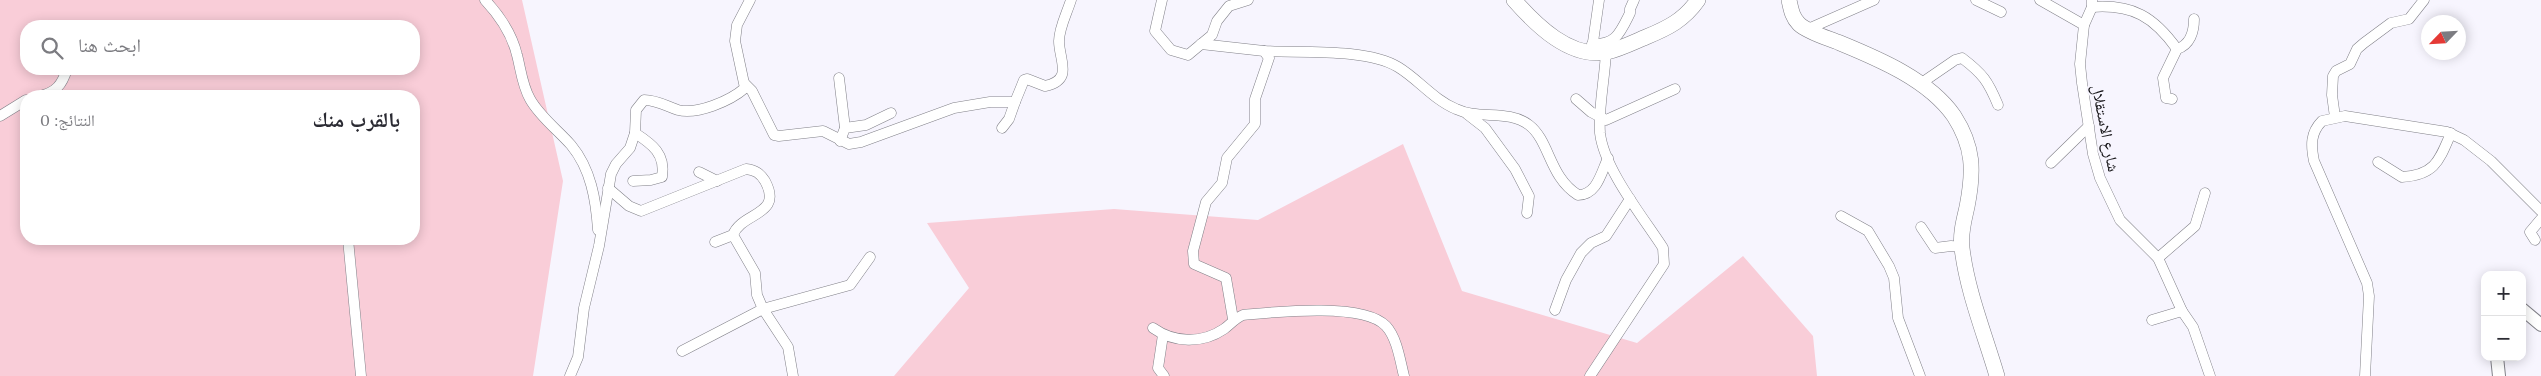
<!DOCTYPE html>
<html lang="ar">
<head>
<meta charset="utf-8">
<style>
	:root { --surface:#fff; --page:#f7f7f7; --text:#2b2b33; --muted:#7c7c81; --line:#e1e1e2 }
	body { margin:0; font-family:Lora,"Noto Naskh Arabic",serif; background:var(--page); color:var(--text); direction:rtl }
	.controls { position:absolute; right:15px; bottom:15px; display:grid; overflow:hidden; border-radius:10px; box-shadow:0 2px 12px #0003 }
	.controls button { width:45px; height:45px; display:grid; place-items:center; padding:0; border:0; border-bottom:1px solid var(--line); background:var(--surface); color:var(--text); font:25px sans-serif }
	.compass { position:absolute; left:2421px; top:15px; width:45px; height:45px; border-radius:50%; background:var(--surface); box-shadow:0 2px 12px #0003; rotate:245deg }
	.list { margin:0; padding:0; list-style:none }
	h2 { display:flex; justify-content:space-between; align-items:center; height:65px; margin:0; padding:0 20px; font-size:21px }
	h2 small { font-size:16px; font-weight:400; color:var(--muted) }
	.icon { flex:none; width:28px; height:28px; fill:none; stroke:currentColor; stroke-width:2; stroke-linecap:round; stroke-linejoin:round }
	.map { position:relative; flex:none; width:2541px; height:376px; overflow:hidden; direction:ltr }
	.search { position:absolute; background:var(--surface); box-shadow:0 2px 12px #0003; left:20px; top:20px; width:400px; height:55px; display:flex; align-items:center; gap:12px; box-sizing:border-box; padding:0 18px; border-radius:20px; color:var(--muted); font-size:19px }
	.panel { position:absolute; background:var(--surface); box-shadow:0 2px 12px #0003; left:20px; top:90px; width:400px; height:155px; border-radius:20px; direction:rtl }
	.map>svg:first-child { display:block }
	.green { fill:#f9cdd8; fill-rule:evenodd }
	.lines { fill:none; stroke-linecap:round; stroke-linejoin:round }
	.minor-casing { stroke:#818088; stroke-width:11 }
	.tertiary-casing { stroke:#818088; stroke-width:14 }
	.secondary-casing { stroke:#818088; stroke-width:16 }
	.minor { stroke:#fff; stroke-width:10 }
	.tertiary { stroke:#fff; stroke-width:12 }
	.secondary { stroke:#fff; stroke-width:15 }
	.labels { text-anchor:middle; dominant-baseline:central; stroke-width:4; stroke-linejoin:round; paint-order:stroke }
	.street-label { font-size:16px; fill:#100f12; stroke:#f7f5fe }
</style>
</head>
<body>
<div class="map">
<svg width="2541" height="376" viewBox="0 0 2541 376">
	<rect width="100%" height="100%" fill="#f7f5fe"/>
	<!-- green -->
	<g class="green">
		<path d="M0 0H522L563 181 533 376H0ZM26 26H414V69H26ZM26 96H414V239H26Z"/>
		<path d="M1403 144 1462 291 1637 343 1743 256 1813 336 1817 376H894L969 288 927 223 1114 209 1258 220Z"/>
	</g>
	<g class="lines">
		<defs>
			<g id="minor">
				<path d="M485 0C500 16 512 34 517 55 521 70 522 85 530 99 540 117 558 130 571 145 591 169 596 200 598 230"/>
				<path d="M1162 0 1155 31 1171 50 1188 55 1212 35 1217 21 1229 6 1248 0"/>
				<path d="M1976 0 2001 12"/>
				<path d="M2040 0 2084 25 2080 64 2082 83 2093 154 2100 178 2120 220 2158 258 2182 311 2193 327 2210 376"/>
				<path d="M2092 7C2133 4 2154 17 2177 49L2163 78 2166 98 2172 99"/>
				<path d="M2084 25 2092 7V0"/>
				<path d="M1808 29 1874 0"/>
				<path d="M1201 44 1264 51 1269 58 1255 99V124L1227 158 1222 183 1206 202 1193 251 1194 264 1226 278 1233 319"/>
				<path d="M1592 44C1616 45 1620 33 1630 13V9L1634 0"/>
				<path d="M1592 49 1599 0"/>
				<path d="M2177 49C2190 45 2194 32 2194 19"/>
				<path d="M1264 51C1301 53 1367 48 1398 67 1418 79 1434 100 1456 109 1479 120 1508 109 1529 125 1550 141 1549 177 1578 195 1597 195 1601 173 1608 158"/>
				<path d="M839 78 845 128"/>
				<path d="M745 84 752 91 774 135 779 136 823 131 849 144 861 142 954 108 990 102H1015L1024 80 1027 79 1045 86C1074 80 1059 60 1059 41 1059 28 1067 13 1071 0"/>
				<path d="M1920 84 1955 60 1962 58C1983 74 1988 81 1998 105"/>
				<path d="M40 96C56 92 62 85 67 69"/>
				<path d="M1576 99 1591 112 1606 120 1675 89"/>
				<path d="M1467 114 1485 128 1515 169 1529 196 1527 213"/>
				<path d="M0 116 26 100"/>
				<path d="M2335 117 2332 95 2333 76 2336 71 2350 64 2357 49 2364 43 2391 23 2409 19 2424 0"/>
				<path d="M1002 128 1009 119 1015 102"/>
				<path d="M840 141 845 128 866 125 891 113"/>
				<path d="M2378 162 2402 177C2435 175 2439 161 2451 133"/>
				<path d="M2051 163 2089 126"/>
				<path d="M699 172 717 181"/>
				<path d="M633 181 651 180 662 177C666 154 652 144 635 133"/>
				<path d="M608 188 629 206 641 211 746 169C755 170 760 173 765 181 784 216 741 212 733 235L755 273 757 295 763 309 788 347 793 376"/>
				<path d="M1841 216 1868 231 1889 266 1894 278 1898 318 1920 376"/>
				<path d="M1921 227 1935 248 1951 246 1962 247"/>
				<path d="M348 239 361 376"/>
				<path d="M2535 240 2530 232 2541 219"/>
				<path d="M715 242 733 235"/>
				<path d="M2158 258 2195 226 2205 193"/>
				<path d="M1555 310 1566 280 1581 253 1591 243 1606 236 1630 199"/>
				<path d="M2152 320 2182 311"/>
				<path d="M1153 328C1174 343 1202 344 1224 329 1231 324 1234 319 1243 315 1274 312 1364 302 1386 326 1397 338 1400 360 1404 376"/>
				<path d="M1163 335 1158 368 1164 376"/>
				<path d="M682 351 763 309 850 285 870 257"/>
				<path d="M570 376 578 357 584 308 599 246 611 174 616 164 630 148 635 133 636 110 644 100C657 100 666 106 678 110 697 115 730 101 745 88L735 41 737 25 750 0"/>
				<path d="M1590 376 1664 264 1663 248C1643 217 1604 169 1600 133 1598 110 1605 76 1606 52"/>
				<path d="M2365 376 2369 296 2367 283 2314 161C2311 146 2310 133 2322 121L2345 116 2447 132 2464 140 2491 161 2541 211"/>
			</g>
			<g id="tertiary">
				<path d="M2522 309 2541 325"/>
				<path d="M2497 357 2499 376"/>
			</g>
			<g id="secondary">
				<path d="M1514 0C1536 25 1570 59 1607 52 1620 49 1634 42 1646 37 1668 28 1684 20 1698 0"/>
				<path d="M1789 0C1791 9 1792 17 1799 24 1809 33 1828 38 1840 43 1879 59 1929 80 1954 116 1974 147 1974 171 1967 207 1964 220 1960 234 1962 248 1967 291 1985 335 1997 376"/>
			</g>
		</defs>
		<!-- minor casing -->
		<use href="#minor" class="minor-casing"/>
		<!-- tertiary casing -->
		<use href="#tertiary" class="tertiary-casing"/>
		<!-- secondary casing -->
		<use href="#secondary" class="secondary-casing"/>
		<!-- minor -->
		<use href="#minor" class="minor"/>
		<!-- tertiary -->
		<use href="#tertiary" class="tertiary"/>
		<!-- secondary -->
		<use href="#secondary" class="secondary"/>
	</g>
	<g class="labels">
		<!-- street labels -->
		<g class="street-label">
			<text transform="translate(2106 128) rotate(79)">شارع الاستقلال</text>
		</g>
	</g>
</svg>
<div class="controls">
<button>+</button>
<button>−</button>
</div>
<svg class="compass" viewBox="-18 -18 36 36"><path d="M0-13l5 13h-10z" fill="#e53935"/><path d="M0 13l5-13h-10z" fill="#7c7c81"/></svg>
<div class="search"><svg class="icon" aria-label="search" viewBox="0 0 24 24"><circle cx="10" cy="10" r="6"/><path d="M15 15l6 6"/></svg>ابحث هنا</div>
<section class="panel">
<h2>بالقرب منك<small>النتائج: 0</small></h2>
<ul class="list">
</ul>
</section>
</div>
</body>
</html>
